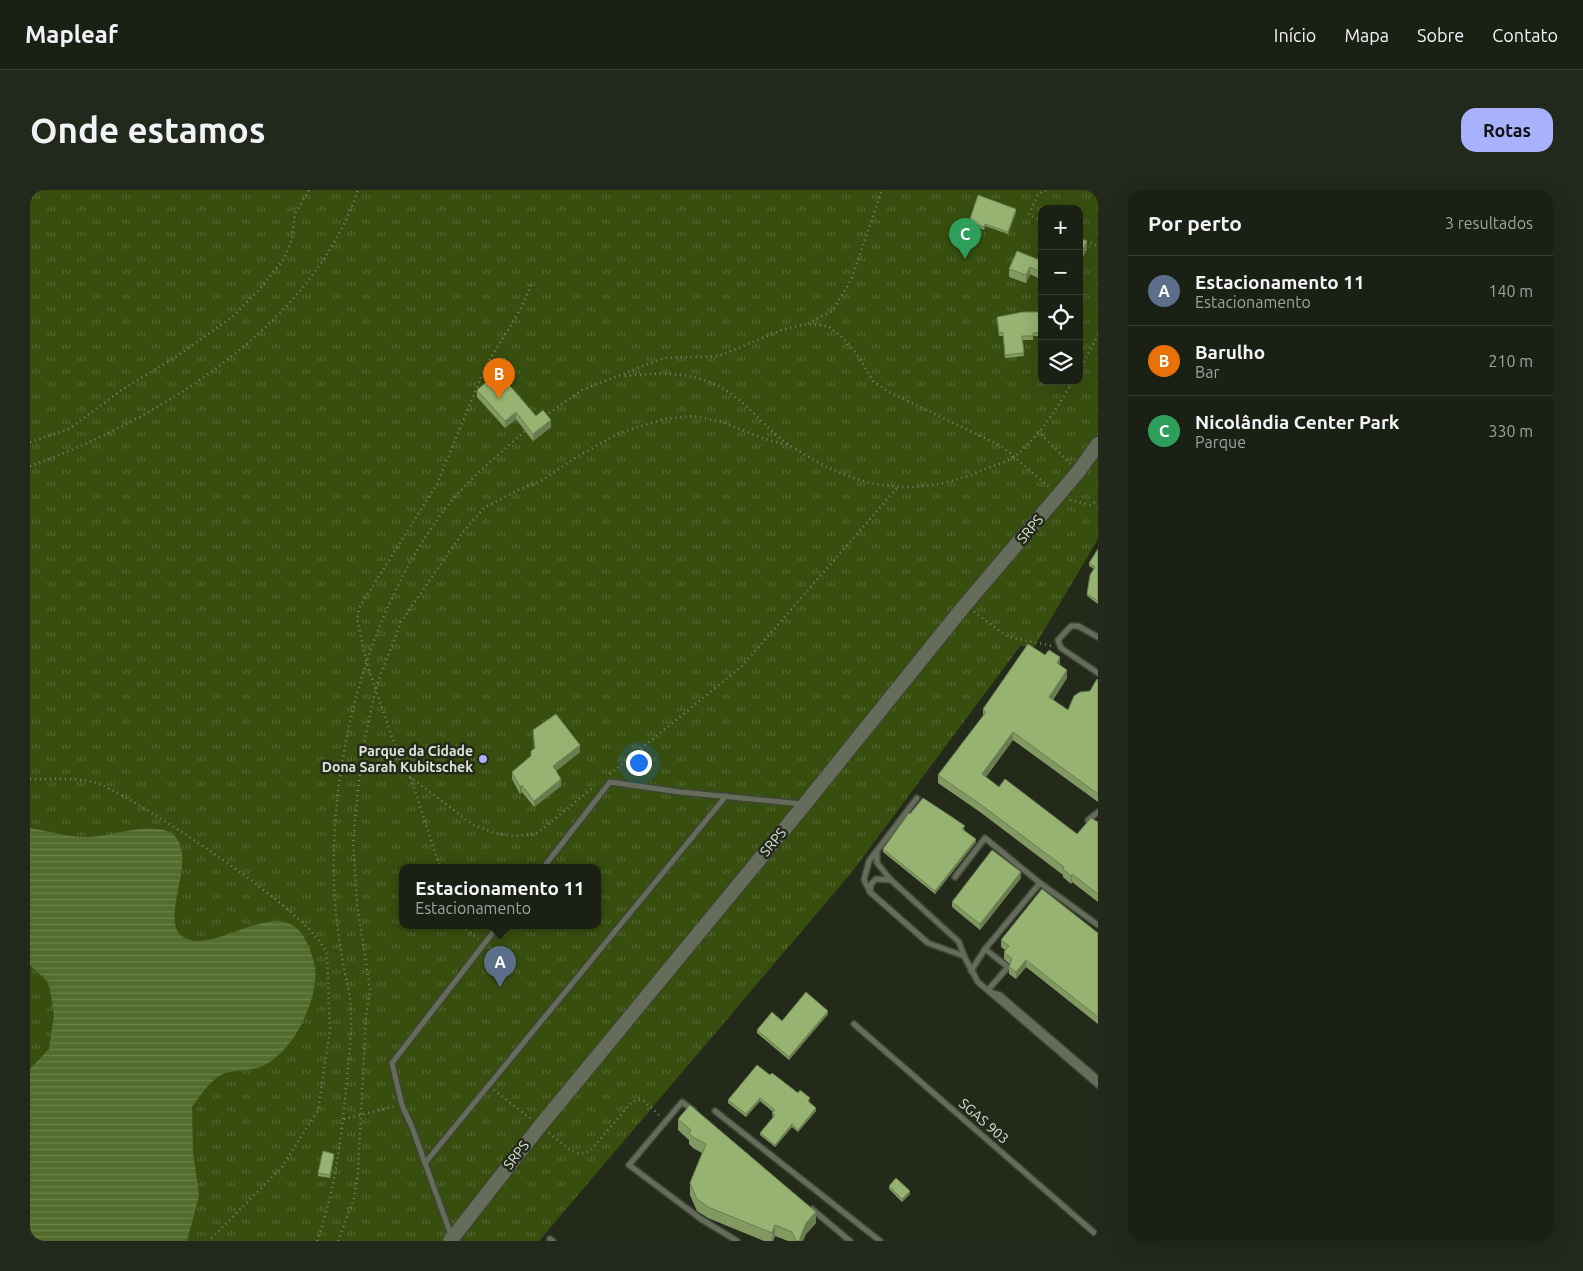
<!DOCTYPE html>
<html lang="pt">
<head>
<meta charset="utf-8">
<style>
	:root { --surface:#1a2014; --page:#23281d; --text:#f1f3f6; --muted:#9fa3a0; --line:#383e34; --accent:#a7b1fc }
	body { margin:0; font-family:Ubuntu,sans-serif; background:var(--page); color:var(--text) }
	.controls { position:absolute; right:15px; top:15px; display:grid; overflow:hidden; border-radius:10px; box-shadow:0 5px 20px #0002 }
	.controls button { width:45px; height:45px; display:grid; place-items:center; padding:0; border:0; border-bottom:1px solid var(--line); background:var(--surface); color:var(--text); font:25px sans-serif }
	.you { position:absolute; left:608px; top:572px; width:18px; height:18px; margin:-12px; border:4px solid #fff; border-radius:50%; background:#1a73e8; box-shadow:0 0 0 8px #1a73e833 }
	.badge { display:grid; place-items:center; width:32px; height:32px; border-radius:50%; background:var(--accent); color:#fff; font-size:16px; font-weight:700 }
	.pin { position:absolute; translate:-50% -41px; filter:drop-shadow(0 1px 2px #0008) }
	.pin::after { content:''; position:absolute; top:26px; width:18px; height:15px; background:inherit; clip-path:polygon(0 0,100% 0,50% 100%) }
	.popup { position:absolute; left:369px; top:674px; width:202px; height:65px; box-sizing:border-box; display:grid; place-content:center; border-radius:10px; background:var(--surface); filter:drop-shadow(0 1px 4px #0005); font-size:16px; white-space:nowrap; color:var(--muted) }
	.popup b { font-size:19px; color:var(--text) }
	.popup::after { content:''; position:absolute; left:50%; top:100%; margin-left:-10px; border:10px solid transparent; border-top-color:var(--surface) }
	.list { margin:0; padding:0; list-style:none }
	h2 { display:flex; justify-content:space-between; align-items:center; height:65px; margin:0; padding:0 20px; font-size:21px }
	h2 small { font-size:16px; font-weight:400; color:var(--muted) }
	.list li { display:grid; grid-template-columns:32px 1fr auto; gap:15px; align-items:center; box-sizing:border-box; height:70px; padding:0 20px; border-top:1px solid var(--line) }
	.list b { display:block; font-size:19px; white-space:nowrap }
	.list p { margin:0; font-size:16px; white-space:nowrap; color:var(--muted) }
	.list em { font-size:16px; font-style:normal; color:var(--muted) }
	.icon { flex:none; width:28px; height:28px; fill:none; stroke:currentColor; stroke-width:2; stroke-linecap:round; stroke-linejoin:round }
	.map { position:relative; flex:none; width:1068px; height:1051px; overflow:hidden; border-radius:15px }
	header { display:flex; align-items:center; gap:30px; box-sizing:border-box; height:70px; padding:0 25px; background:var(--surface); border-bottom:1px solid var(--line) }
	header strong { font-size:24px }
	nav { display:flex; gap:28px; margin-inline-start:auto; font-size:18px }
	.intro { display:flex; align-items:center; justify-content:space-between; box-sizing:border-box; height:120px; padding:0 30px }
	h1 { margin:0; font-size:35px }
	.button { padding:12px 22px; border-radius:15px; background:var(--accent); color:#111; font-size:18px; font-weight:700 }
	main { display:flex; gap:30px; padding:0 30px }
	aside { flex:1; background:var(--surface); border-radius:15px; box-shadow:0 5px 20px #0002 }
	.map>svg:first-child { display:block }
	.park { fill:url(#park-tufts); fill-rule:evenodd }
	.water { fill:url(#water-rules) }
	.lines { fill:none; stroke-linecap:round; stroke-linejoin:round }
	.lane-casing { stroke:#3e4436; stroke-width:8 }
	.secondary-casing { stroke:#3e4436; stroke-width:16 }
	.path { stroke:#7c8274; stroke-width:2.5; stroke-dasharray:1 4; stroke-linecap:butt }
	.lane { stroke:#656d5a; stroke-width:5 }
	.secondary { stroke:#656d5a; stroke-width:14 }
	.wall { fill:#829a62 }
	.shaded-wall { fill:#6a7d50 }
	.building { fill:#97b372; stroke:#6a7d50 }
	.poi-dot { fill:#a7b1fc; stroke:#232a1a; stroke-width:2 }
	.labels { text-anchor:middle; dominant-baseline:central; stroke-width:5; stroke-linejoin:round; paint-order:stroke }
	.street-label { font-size:14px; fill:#dce1d6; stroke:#232a1a }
	.poi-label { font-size:14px; font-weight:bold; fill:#dce1d6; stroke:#232a1a; text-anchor:end }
</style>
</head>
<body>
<header>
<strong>Mapleaf</strong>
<nav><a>Início</a><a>Mapa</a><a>Sobre</a><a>Contato</a></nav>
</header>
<div class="intro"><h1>Onde estamos</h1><a class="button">Rotas</a></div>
<main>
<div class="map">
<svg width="1068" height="1051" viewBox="0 0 1068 1051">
	<defs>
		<pattern id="park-tufts" width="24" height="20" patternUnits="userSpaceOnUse" patternTransform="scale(1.25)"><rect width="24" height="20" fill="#374e0f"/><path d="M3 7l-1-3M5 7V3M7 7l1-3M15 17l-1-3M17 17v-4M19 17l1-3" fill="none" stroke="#536731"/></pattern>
		<pattern id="water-rules" width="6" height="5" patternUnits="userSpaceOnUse" patternTransform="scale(1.25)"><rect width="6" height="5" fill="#536c2c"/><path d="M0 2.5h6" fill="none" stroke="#6b814a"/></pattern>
	</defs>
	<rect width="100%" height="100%" fill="#232a1a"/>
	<!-- park -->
	<path class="park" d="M0 0H1068V349L1003 459 991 455 822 682 509 1051H0ZM1012 19H1049V191H1012ZM372 678H568V736H372Z"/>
	<!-- water -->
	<path class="water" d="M0 638C18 641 38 647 56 647 80 648 136 624 149 652 162 679 131 730 152 746 185 770 254 695 278 755 283 768 287 778 285 792 282 822 258 869 227 878 216 881 203 880 193 884 180 890 170 906 162 917L163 962 169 1006 157 1051H0V879L19 859 24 826 19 793 0 775Z"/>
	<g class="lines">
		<defs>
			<g id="lane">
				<path d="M1068 447 1048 436H1041L1028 450 1031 458 1068 483"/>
				<path d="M887 608 839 671 834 690 840 702 898 753 934 766"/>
				<path d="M1058 630 1068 622"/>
				<path d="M847 661V673L861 690 929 752 934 766 948 792 1068 895"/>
				<path d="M513 678 580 592 650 602 772 614"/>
				<path d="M925 687 955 648 1010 693"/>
				<path d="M840 702 841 694 846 689 861 690"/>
				<path d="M941 781 955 759"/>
				<path d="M958 800 978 777 955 759 1010 693 1068 735"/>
				<path d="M960 802 970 805 1068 889"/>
				<path d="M824 834 1068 1046"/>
				<path d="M664 921 652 912 599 975 671 1029 707 1051"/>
				<path d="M685 921 850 1051"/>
				<path d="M395 973 696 606"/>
				<path d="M782 1019 820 1051"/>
				<path d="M421 1045 382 937 372 915 362 873 468 736"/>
				<path d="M520 1049 523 1051"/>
			</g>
			<path id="secondary" d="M420 1051 510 936 775 614 935 415 1048 282 1068 254"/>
		</defs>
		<!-- lane casing -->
		<use href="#lane" class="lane-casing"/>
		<!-- secondary casing -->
		<use href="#secondary" class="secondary-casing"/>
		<!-- path -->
		<g class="path">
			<path d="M1012 31 999 25 1008 4 1017 0"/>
			<path d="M1056 51 1068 56"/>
			<path d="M501 95C490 126 469 151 454 180L407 294 329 418 327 429 337 474 370 570 380 587 442 634 464 643 485 646 506 644 564 597"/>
			<path d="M778 133 802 121 821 90 852 0"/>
			<path d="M1049 181 1068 145"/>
			<path d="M595 186C625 183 656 181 684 194 716 208 734 239 761 256 824 297 878 311 950 281 961 276 976 273 985 266 1009 247 1028 217 1043 191"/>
			<path d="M515 226 552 200 634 168 689 166 754 139 777 134 798 136 811 146 826 163 843 191 857 201 973 257 1019 297"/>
			<path d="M1008 241 1040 274"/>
			<path d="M0 252 39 239 93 199 144 168 201 128 228 101 254 69 262 49 265 24 279 0"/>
			<path d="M0 276C127 231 283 135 328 0"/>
			<path d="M1040 310 1060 315 1068 310"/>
			<path d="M944 422 978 447 1022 456"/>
			<path d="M333 558 370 570"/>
			<path d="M580 584 711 477 867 298"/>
			<path d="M381 588 410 678"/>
			<path d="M0 589C23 590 50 586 72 595 114 614 286 725 297 765L300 840 288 920 252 977 179 1051"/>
			<path d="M432 736 448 749"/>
			<path d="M464 900 501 929"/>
			<path d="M314 929 366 916"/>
			<path d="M519 943 542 961 550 964 560 961 601 913 606 910H613L631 927"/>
			<path d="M287 1051C306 998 312 943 317 888 319 866 322 844 321 822 321 808 317 793 314 779 309 749 304 717 304 687 301 564 338 423 412 323 435 291 468 266 496 240"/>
			<path d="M308 1051 324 1008 328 982 336 826 340 799 327 714 323 652 328 600 333 558 346 497 371 432 433 342 454 318 488 300 511 291 545 268 589 243 634 229 664 226 692 232 738 250 758 255"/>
		</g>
		<!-- lane -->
		<use href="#lane" class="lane"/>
		<!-- secondary -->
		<use href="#secondary" class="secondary"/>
	</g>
	<!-- wall -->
	<g class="wall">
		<path d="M986 22 978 44 955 36 954 40 939 34V32Z"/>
		<path d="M1012 71V90L1000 84 996 93 979 87V79Z"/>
		<path d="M1012 122V146H1003V150H992L994 166 975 168 973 146H969L967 127Z"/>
		<path d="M447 200 506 226 521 237 503 251 486 229 475 238 447 207Z"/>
		<path d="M1068 359V414L1057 406V404L1064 379 1059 376V373Z"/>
		<path d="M1030 475 1037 488 1023 510 1038 520 1060 501 1068 490V612L983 550 956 587 969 597 1047 644 1068 632V712L1042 692 1041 694 1033 687V685L950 622 908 593V585L953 526V519Z"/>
		<path d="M503 540 550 562 526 581 531 596 504 617 492 602 490 604 482 589V582L501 566 504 559Z"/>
		<path d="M880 624 935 639 934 640 946 652 905 704 853 662V659Z"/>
		<path d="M991 688 950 740 922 717V712Z"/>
		<path d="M1068 743V834L996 777 986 789 979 784V777L980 774 974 769V762L975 760 971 757V750Z"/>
		<path d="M798 824 759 870 727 843V840Z"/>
		<path d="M740 885 780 911 779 912 786 921 768 942 762 937 745 957 730 945V943L744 927 742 926 743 922 730 911 716 927 698 913V910Z"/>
		<path d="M648 929 786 1033 776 1044 773 1051H758L745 1046 743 1051H734L678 1028 667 1021 660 1005V993L672 963 663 958 659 954V950L648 940Z"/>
		<path d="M304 967 300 988 288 986V983Z"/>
		<path d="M859 996 880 1004 872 1012 859 999Z"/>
	</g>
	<!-- shaded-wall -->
	<g class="shaded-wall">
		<path d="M986 19V22L978 44V42Z"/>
		<path d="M1057 51V59L1049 76V68Z"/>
		<path d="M1000 77V84L996 93V85Z"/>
		<path d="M486 222V229L475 238V231Z"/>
		<path d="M521 230V237L503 251V244Z"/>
		<path d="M1030 467V475L1027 473Z"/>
		<path d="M1037 480V488L1019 515V507Z"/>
		<path d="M983 542V550L952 592V584Z"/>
		<path d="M550 555V562L523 583V576Z"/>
		<path d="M531 589V596L504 617V611Z"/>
		<path d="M492 595V602L490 604V597Z"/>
		<path d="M946 649V652L905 704V701Z"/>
		<path d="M991 682V688L950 740V734Z"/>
		<path d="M1042 684V692L1041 694V686Z"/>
		<path d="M996 770V777L986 789V782Z"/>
		<path d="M798 821V824L759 870V867Z"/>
		<path d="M730 908V911L716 927V924Z"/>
		<path d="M786 918V921L768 942V940Z"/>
		<path d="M762 934V937L745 957V955Z"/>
		<path d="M880 1001V1004L872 1012V1009Z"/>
		<path d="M786 1022V1033L776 1044 773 1051H769L776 1033Z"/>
		<path d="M745 1035V1046L743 1051H742V1043Z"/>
	</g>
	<!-- building -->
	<g class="building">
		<path d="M948 5 986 19 978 42 955 34 954 37 939 32Z"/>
		<path d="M1049 48 1057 51 1049 68Z"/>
		<path d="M987 61 1012 71V82L1000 77 996 85 979 79Z"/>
		<path d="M993 122H1012V143H1003V146H992L994 163 975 165 973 142 969 143 967 127Z"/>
		<path d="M468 182 506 226 513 220 521 230 503 244 486 222 475 231 447 200Z"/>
		<path d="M1068 359V411L1057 404 1060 385 1065 377 1059 373Z"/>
		<path d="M998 454 1015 465 1019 460 1030 467 1027 473 1037 480 1019 507 1038 520 1044 506 1050 502 1060 501 1067 489 1068 490V604L983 542 952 584 969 597 975 589 1047 644 1061 628 1068 632V704L1042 684 1041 686 1033 679 1034 677 950 614 908 585 956 522 953 519Z"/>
		<path d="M526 524 550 555 523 576 531 589 504 611 492 595 490 597 482 582 501 566V561L505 558 503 540Z"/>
		<path d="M893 608 925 629 935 636 932 639 946 649 905 701 853 659 879 623 880 624Z"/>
		<path d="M962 660 991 682 950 734 922 712Z"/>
		<path d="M1012 699 1068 743V827L996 770 986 782 979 777 982 769 974 762 979 756 971 750Z"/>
		<path d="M776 802 798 821 759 867 727 840 742 822 752 831Z"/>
		<path d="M727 875 740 885 742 883 768 903 770 900 780 908 778 911 786 918 768 940 762 934 745 955 730 943 745 925 742 923 745 920 730 908 716 924 698 910Z"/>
		<path d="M660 915 786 1022 776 1033 769 1051H766L762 1042 745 1035 742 1043 678 1017 667 1009 660 993 676 954 663 947 659 943 661 940 648 929Z"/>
		<path d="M293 961 304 964 300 985 288 983Z"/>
		<path d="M866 988 880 1001 872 1009 859 996Z"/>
	</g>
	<!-- markers -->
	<circle class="poi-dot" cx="453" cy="569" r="5"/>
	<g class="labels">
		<!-- street labels -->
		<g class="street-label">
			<text transform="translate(1000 339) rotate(-50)">SRPS</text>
			<text transform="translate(743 652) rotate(-50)">SRPS</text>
			<text transform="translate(954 931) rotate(41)">SGAS 903</text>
			<text transform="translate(486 965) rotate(-52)">SRPS</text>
		</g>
		<!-- poi labels -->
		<g class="poi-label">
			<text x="443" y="561">Parque da Cidade<tspan x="443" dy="16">Dona Sarah Kubitschek</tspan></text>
		</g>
	</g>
</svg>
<div class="controls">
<button>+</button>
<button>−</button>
<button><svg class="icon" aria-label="locate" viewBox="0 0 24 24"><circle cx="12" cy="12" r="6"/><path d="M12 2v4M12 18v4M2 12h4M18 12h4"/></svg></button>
<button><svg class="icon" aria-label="layers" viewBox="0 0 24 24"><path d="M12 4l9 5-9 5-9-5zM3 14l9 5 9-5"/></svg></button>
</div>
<div class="you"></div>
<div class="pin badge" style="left:470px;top:797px;background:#5c6f8a">A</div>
<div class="popup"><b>Estacionamento 11</b>Estacionamento</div>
<div class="pin badge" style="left:469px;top:209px;background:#e8710a">B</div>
<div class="pin badge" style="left:935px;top:69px;background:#2e9e5b">C</div>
</div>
<aside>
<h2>Por perto<small>3 resultados</small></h2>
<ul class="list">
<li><span class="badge" style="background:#5c6f8a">A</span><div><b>Estacionamento 11</b><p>Estacionamento</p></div><em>140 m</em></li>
<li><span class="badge" style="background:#e8710a">B</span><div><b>Barulho</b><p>Bar</p></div><em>210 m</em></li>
<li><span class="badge" style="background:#2e9e5b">C</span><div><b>Nicolândia Center Park</b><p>Parque</p></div><em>330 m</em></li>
</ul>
</aside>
</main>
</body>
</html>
